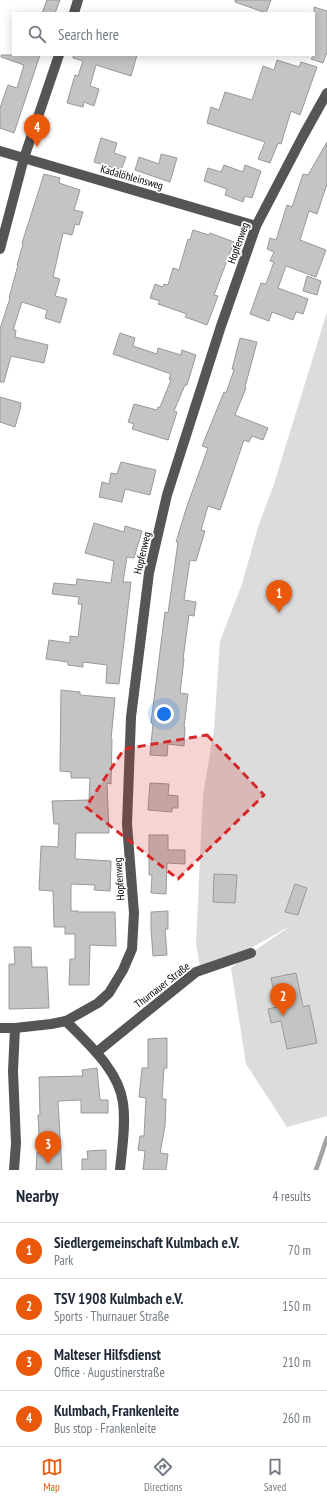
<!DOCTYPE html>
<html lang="en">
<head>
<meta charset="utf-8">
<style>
	:root { --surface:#fff; --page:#f6f6f7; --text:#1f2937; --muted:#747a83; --line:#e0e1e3; --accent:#ea580c }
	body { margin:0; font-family:"PT Sans Narrow",sans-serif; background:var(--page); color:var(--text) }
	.you { position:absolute; left:164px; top:714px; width:14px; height:14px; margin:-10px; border:3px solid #fff; border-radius:50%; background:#1a73e8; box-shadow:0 0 0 6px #1a73e833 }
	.badge { display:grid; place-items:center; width:26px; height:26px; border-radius:50%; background:var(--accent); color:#fff; font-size:13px; font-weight:700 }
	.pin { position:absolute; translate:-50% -33px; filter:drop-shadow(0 1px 2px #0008) }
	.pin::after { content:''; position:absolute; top:21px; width:14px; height:12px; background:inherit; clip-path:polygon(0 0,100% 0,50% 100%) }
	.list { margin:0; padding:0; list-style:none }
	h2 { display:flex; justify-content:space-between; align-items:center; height:52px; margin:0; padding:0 16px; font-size:17px }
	h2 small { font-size:13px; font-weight:400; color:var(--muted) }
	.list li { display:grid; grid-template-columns:26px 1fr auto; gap:12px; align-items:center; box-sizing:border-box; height:56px; padding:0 16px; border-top:1px solid var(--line) }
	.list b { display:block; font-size:15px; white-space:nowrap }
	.list p { margin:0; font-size:13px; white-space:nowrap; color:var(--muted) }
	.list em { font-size:13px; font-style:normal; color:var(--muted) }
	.icon { flex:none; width:22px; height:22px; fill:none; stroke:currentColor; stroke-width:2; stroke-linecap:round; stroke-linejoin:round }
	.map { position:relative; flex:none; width:327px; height:1170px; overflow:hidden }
	.search { position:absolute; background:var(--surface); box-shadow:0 2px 10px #0003; left:12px; right:12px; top:12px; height:44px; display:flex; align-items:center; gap:10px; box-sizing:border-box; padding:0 14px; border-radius:0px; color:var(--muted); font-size:15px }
	.sheet { height:276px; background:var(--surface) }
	nav { display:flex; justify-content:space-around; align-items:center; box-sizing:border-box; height:56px; border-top:1px solid var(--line); background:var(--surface); font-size:11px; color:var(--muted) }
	nav a { display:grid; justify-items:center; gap:2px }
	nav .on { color:var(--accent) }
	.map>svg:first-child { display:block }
	.green { fill:#dcdcdc }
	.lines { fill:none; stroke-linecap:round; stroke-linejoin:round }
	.stream { stroke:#a3a3a3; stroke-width:4.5 }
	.building { fill:#c4c4c4; stroke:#999 }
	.minor { stroke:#555; stroke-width:10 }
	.marked { fill:#d62828; fill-opacity:0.2; stroke:#d62828; stroke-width:3; stroke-dasharray:8 5; stroke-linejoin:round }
	.labels { text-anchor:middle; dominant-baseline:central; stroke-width:3.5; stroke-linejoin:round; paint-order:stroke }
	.street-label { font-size:11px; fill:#000; stroke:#fff }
</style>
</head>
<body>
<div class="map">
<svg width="327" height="1170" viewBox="0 0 327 1170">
	<rect width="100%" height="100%" fill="#fff"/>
	<!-- green -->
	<path class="green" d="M327 312V1116L287 1127 246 1064 231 968 251 953 292 925 251 948 200 967 196 943 203 795 214 730 220 641 242 584 258 527 274 484Z"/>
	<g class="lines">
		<!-- stream -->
		<path class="stream" d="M316 1170 327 1138"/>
	</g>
	<!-- building -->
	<g class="building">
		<path d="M47 0H60L55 13H42Z"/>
		<path d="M235 0H271L266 13 235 2Z"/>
		<path d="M314 7 327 11V52L323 63 311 59 314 55Z"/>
		<path d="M1 55H40L14 133 0 128V108L8 85 17 88 24 65 1 57Z"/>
		<path d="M73 55H137L131 76 96 65 90 86 99 89 94 106 84 102 83 107 67 103 75 75 78 76 83 61 73 58Z"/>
		<path d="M277 60 299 67 301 62 317 67 300 115 291 111 281 144 278 143 270 163 258 159 265 142 207 123 211 107 219 110 225 92 252 100 263 66 274 70Z"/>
		<path d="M101 138 117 143 114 153 126 157 121 170 94 162Z"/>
		<path d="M327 142V184L317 214 309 211 300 240 326 250 316 277 286 266 278 288 308 299 303 314 296 312 293 320 272 312 269 321 250 314 261 283 266 284 274 262 270 261 274 252 267 249 270 238 276 240 287 205 292 207 303 174 308 175Z"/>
		<path d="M161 154 177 158 170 182 135 170 139 157 159 164Z"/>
		<path d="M224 165 243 172 245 165 261 171 252 198 245 196 243 202 225 195 227 189 204 181 208 168 221 172Z"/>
		<path d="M44 174 60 178 59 183 80 190 74 210 83 212 79 225 75 224 72 235 63 233 53 277 60 279 55 296 67 299 60 323 45 318 47 310 22 302 13 330H16L15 337 48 345 44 363 11 356 4 382H0V329L10 298H9L18 265H17L23 244 22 243Z"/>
		<path d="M193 230 209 235 210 233 234 242 214 295 218 296 207 325 185 317 187 314 158 304 160 301 150 298 155 284 163 287 164 284 168 285 173 268 179 270 188 239 190 240Z"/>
		<path d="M307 276 321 281 317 295 303 291Z"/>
		<path d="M120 333 135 338 133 346 157 354 158 348 181 355 182 350 196 355 187 385H185L174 411 177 412 168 440 132 429 134 424 128 422 134 404 157 410 158 407H160L171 380 169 379 171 374 113 354Z"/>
		<path d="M240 338 257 342 245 387 246 388 235 415 268 428 263 440 252 436 249 442 244 440 220 510 208 506 201 530 205 531 196 561 190 560 184 600 196 602 194 616 189 615 183 659H184L180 693 188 694 184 727H185L184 746 168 744 167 756 150 755 153 723H151L165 612 168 613 178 542H176L187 506 208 448 202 446 224 392 226 393 234 370 232 369Z"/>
		<path d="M0 397 21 403 20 406H21L15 427 0 422Z"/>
		<path d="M121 462 156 470 150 495 125 489 122 502 99 497 102 482 109 484 111 473 117 474Z"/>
		<path d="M94 523 124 532 125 526 142 531 134 558 127 557 123 582H131L119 684 106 683 107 665 83 662V667L68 665V662L46 659 49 640 70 643V636L78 637 82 604H78L79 597 52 594 54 583 76 585 77 579 111 583 114 561 85 553Z"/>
		<path d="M61 690 80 692V695L115 698 111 739H112L111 784 107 783 109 833H76L75 856 76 859 111 861 110 891 94 890 95 885 71 884V911H78V912H115L116 946 90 945 89 985H69L70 959H75V934H65V927H54L53 891 39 890 41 846 58 847 59 824H54L52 801 89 800 90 778H71V772L60 771Z"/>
		<path d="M150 783 169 784 168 795 178 796V808H172V812L148 810Z"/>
		<path d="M149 835H168V850H185V864L167 863 166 894 151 893 152 875H149Z"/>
		<path d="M214 874 237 875 235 903 213 902Z"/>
		<path d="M295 884 307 888 298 915 285 912Z"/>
		<path d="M168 911V929H165L167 955 153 956 151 929V912Z"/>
		<path d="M14 947H31L32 967H47L49 1008 9 1009V964H15Z"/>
		<path d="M296 973 303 1007 309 1005 317 1043 287 1049 281 1021 271 1023 268 1009 277 1007 271 978Z"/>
		<path d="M167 1038V1068H164L162 1099H166L165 1126 160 1153 168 1154 166 1170H143L145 1151 138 1150 140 1136H144L146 1098 139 1097 142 1068H148V1039Z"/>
		<path d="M97 1068 100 1100H108V1113H81V1100L58 1101 62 1170H36L37 1152H40L38 1115H40L39 1077 83 1076 82 1070Z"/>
		<path d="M106 1150V1170H82V1159H88L87 1151Z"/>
	</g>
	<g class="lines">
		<!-- minor -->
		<g class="minor">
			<path d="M74 13 78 0"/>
			<path d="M0 151 256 226"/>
			<path d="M0 249 24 158 59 55"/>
			<path d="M66 1021C87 1043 119 1070 123 1103 126 1124 122 1148 120 1170"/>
			<path d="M0 1028H15L51 1024 66 1021 98 1003 109 993 123 970 132 949 134 913 127 824 131 717 149 573 167 495 221 326 256 226 303 136 327 93"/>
			<path d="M97 1052 196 972 251 953"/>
			<path d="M14 1170 16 1143 13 1071 15 1028"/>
		</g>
	</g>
	<!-- marked area -->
	<path class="marked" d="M207 735 264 795 178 879 86 807 124 749Z"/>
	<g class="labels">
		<!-- street labels -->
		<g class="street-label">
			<text transform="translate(132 177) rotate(16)">Kadalöhleinsweg</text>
			<text transform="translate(238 243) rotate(-70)">Hopfenweg</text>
			<text transform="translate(142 553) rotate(-77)">Hopfenweg</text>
			<text transform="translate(119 879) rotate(-94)">Hopfenweg</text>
			<text transform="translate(162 985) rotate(-38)">Thurnauer Straße</text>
		</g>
	</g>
</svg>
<div class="you"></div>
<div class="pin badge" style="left:279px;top:613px">1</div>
<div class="pin badge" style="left:283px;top:1016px">2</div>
<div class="pin badge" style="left:48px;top:1164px">3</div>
<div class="pin badge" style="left:37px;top:147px">4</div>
<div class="search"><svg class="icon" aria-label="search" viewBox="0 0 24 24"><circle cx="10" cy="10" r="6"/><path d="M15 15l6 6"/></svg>Search here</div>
</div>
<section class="sheet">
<h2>Nearby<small>4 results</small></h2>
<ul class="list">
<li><span class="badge">1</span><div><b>Siedlergemeinschaft Kulmbach e.V.</b><p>Park</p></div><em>70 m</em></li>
<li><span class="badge">2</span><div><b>TSV 1908 Kulmbach e.V.</b><p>Sports · Thurnauer Straße</p></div><em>150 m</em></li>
<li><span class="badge">3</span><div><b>Malteser Hilfsdienst</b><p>Office · Augustinerstraße</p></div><em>210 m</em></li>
<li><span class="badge">4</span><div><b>Kulmbach, Frankenleite</b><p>Bus stop · Frankenleite</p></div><em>260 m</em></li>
</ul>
</section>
<nav>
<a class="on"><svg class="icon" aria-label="map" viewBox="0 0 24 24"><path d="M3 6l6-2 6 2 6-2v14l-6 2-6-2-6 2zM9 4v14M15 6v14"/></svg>Map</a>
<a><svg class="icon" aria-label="directions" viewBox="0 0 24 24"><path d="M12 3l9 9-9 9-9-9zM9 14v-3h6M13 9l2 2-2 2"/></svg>Directions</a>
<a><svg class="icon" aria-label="saved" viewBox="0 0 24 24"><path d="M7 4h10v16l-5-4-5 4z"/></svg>Saved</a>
</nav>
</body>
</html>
